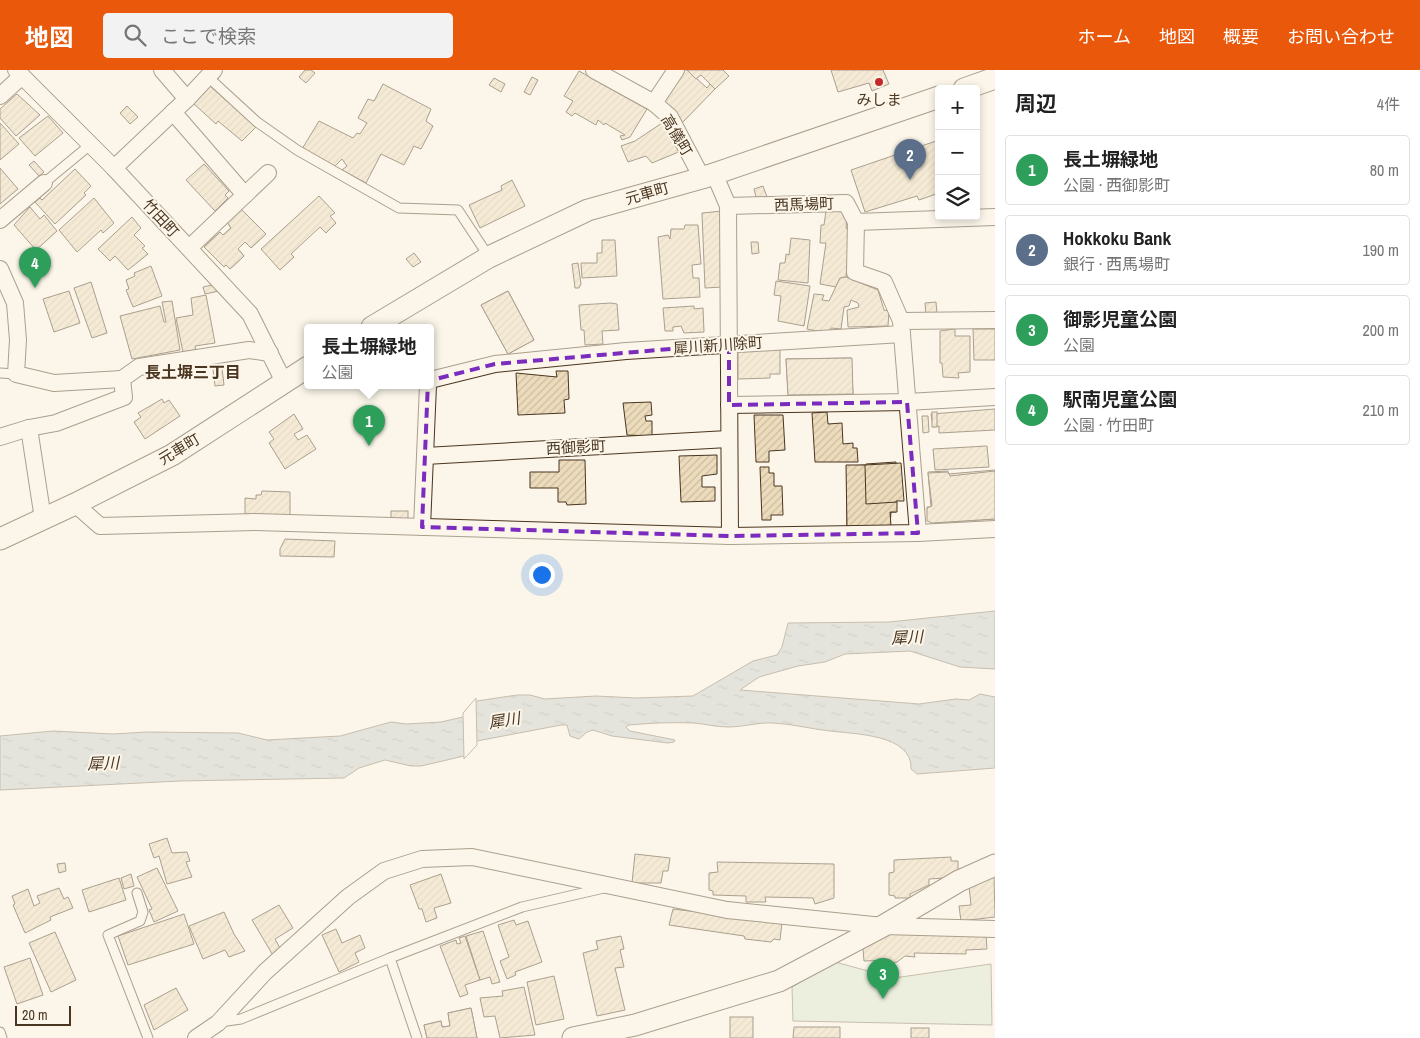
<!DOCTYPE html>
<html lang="ja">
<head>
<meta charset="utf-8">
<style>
	:root { --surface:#fff; --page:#f2f2f2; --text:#222; --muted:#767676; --line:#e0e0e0; --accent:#ea580c }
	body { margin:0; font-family:"Archivo Narrow","Noto Sans JP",sans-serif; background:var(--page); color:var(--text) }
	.controls { position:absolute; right:15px; top:15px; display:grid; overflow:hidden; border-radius:5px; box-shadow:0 2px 8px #0003 }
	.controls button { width:45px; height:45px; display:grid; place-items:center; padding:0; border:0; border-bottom:1px solid var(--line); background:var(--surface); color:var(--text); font:25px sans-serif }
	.scale { position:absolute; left:15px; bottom:12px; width:56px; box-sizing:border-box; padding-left:5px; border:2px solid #4a3520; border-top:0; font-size:14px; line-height:18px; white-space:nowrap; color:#4a3520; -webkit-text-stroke:4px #fbf6e9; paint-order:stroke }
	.you { position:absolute; left:541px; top:504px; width:18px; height:18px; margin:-12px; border:4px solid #fff; border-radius:50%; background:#1a73e8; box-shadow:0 0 0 8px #1a73e833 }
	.badge { display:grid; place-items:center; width:32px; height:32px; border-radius:50%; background:var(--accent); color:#fff; font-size:16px; font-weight:700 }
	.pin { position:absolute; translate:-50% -41px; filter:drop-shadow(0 1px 2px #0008) }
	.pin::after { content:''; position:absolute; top:26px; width:18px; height:15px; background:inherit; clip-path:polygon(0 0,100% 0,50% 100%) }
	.popup { position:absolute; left:304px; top:254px; width:130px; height:65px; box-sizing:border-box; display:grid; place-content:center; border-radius:5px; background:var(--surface); filter:drop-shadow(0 1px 4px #0005); font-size:16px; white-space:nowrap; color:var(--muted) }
	.popup b { font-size:19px; color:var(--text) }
	.popup::after { content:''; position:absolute; left:50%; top:100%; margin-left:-10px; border:10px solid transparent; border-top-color:var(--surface) }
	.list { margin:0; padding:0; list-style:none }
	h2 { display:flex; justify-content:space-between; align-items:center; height:65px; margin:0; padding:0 20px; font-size:21px }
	h2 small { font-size:16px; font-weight:400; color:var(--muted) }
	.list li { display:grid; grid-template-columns:32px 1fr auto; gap:15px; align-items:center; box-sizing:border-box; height:70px; margin:0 10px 10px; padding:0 10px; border:1px solid var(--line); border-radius:5px }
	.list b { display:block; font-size:19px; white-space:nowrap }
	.list p { margin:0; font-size:16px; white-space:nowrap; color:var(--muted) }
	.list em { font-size:16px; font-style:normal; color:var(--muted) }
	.icon { flex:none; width:28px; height:28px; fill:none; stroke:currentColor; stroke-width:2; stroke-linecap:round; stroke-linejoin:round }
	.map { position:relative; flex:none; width:995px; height:968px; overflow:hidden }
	header { display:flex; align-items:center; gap:30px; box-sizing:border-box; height:70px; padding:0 25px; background:var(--accent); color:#fff }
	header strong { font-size:24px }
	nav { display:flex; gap:28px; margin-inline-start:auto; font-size:18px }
	.search { width:350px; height:45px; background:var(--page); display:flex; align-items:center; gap:12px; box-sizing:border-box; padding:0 18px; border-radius:5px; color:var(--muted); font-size:19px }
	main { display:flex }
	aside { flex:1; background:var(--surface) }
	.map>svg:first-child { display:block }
	.green { fill:#dce7d0; stroke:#887966 }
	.water { fill:url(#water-ripples); stroke:#887966 }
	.pier { fill:#fbf6e9; stroke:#887966 }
	.building { fill:url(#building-hatch); stroke:#4a3520 }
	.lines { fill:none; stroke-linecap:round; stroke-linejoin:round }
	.service-casing { stroke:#4a3520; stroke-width:11 }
	.minor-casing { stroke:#4a3520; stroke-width:18 }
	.tertiary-casing { stroke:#4a3520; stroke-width:23 }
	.service { stroke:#fbf6e9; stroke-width:9 }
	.minor { stroke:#fbf6e9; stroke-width:16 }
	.tertiary { stroke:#fbf6e9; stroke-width:21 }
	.marked { fill:none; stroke:#7b2cbf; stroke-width:4; stroke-dasharray:10 6; stroke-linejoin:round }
	.poi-dot { fill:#c62828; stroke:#fbf6e9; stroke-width:2 }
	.labels { text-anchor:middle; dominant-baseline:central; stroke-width:4; stroke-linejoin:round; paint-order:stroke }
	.poi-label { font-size:15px; fill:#4a3520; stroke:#fbf6e9 }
	.street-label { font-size:15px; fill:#4a3520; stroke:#fbf6e9 }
	.neighbourhood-label { font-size:16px; font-weight:bold; fill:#4a3520; stroke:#fbf6e9 }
	.water-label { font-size:16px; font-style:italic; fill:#4a3520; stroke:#fbf6e9 }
</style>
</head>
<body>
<header>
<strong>地図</strong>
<div class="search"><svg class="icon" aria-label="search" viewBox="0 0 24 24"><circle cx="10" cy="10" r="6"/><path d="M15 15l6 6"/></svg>ここで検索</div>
<nav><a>ホーム</a><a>地図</a><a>概要</a><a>お問い合わせ</a></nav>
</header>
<main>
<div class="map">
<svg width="995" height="968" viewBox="0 0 995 968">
	<defs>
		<pattern id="water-ripples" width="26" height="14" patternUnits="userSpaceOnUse" patternTransform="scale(1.25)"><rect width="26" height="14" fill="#c9cecd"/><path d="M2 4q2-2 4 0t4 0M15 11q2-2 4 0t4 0" fill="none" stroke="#a5a8a6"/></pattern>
		<pattern id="building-hatch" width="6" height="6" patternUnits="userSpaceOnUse" patternTransform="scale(1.25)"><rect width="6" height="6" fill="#ecdcbc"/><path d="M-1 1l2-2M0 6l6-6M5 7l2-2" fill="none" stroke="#ccbda1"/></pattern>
	</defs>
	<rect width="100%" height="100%" fill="#fbf6e9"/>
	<!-- green -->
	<path class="green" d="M835 892 894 908 991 894 992 955 793 951 792 917Z"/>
	<!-- water -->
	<path class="water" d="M995 541V599L960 597 910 581 845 584 825 592 798 596 759 607 740 620 919 634 956 629 969 630 980 624 995 627V698L917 704 911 699C913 664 853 664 830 661 811 659 793 654 774 653 759 652 743 657 728 657 717 657 705 654 694 653 673 652 650 653 629 655L626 657 630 661 675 670 674 672 668 673 612 666 593 660 587 662 579 669 570 666 567 655H561L477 671 464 686 421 696H411L385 690 359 698 344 708 180 711 0 720V666L53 661 113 664 147 662 238 663 267 670 340 666 391 652 406 654 441 652 463 647 477 631 517 625H530L545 629 596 626 636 628 693 626 753 591 777 585 782 577 788 553 889 552Z"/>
	<!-- pier -->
	<path class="pier" d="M476 628 477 675 464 689 463 643Z"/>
	<!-- building -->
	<g class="building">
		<path d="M305 0H311L315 3 306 13 299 7Z"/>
		<path d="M683 0H687L707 18 710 14 715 19 681 54 660 31Z"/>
		<path d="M687 0H723L729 6 715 19 701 5 696 9Z"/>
		<path d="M831 0H883L889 14 872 21 869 13 838 22Z"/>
		<path d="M579 1 647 39 630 67 622 70 620 66 625 65 605 53 604 55 598 50 596 55 575 43 572 46 566 42 573 31 564 26Z"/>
		<path d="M532 7 538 10 530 25 524 22Z"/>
		<path d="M494 8 505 14 501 22 489 15Z"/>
		<path d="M383 14 431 39 426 51 433 56 421 79 414 76 404 95 381 84 366 113 342 100 347 96 342 89 334 97 302 79 319 51 353 68 357 63 360 64 367 53 358 48 368 29 374 31Z"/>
		<path d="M210 16 256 57 242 71 218 51 216 54 193 33Z"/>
		<path d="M17 24 40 45 16 66 0 48V39Z"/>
		<path d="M127 36 138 47 130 54 120 43Z"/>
		<path d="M48 46 63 63 35 86 19 68Z"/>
		<path d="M665 51 681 81 652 93 646 86 628 92 621 76 635 71Z"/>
		<path d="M0 53 19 74 0 90Z"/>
		<path d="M939 70V123L919 130 917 126 865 142 851 100Z"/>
		<path d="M34 91 44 102 39 106 29 95Z"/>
		<path d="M204 94 229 121 225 125 228 128 215 141 186 110Z"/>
		<path d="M0 98 18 119 0 134Z"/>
		<path d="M75 99 91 116 84 123 86 125 55 154 35 132 40 128 42 130Z"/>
		<path d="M512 110 525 136 480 158 469 135 502 120 501 116Z"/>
		<path d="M763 116 767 127H756L754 119Z"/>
		<path d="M319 126 335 143 330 146 336 153 326 163 320 157 291 184 294 187 280 200 261 179Z"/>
		<path d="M94 128 114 153 103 163 101 160 77 182 59 160Z"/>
		<path d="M30 137 40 149 44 145 57 161 36 180 14 155Z"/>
		<path d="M241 139 266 164 251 178 245 172 238 179 244 186 230 199 226 195 224 197 204 177 220 162 223 165 231 158 227 152Z"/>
		<path d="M241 139 266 164 251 178 245 172 238 179 244 186 230 199 226 195 224 197 204 177 220 162 223 165 231 158 227 152Z"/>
		<path d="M723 141V217L705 218 702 143Z"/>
		<path d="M826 141H844L847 145 846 158 850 160 846 207 840 208 836 217 820 214 826 173H820L821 155H824Z"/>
		<path d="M132 147 141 158 134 165 145 176 142 178 148 184 128 200 115 186 110 191 98 179Z"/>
		<path d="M685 155H698L701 194 692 195 693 208H699L700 227 663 229 658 167 668 165 670 169 671 159H684Z"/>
		<path d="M791 168 810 170 808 213 778 210 780 193H785L786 184 789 185Z"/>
		<path d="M602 170H615L617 206 582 208 581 193H597V183H602Z"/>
		<path d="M751 172H758L759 183 752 184Z"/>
		<path d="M414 183 421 192 413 197 406 189Z"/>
		<path d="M578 193 581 214 579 218H575L572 194Z"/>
		<path d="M151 196 162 226 133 237 126 220 129 219 126 210 135 206 134 203Z"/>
		<path d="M846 207 878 220 884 240 889 241 888 256 848 257 847 240 859 237 858 233 851 230 849 236 844 237 841 259 831 258 830 261H817L807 259 814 224 824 225 822 230 829 231 840 208Z"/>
		<path d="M776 211 810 216 804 256 778 251 781 226 774 225Z"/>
		<path d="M91 212 107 263 92 268 74 218Z"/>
		<path d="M212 215 219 221 205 224 203 217Z"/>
		<path d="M69 221 80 253 54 262 43 229Z"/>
		<path d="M508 221 534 270 508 284 481 235Z"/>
		<path d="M508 221 534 270 508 284 481 235Z"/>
		<path d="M206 225 215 273 195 276 196 280 183 282 176 248 193 245 191 228Z"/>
		<path d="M172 231 180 280 132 289 120 246 160 236 164 252H166L162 232Z"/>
		<path d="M936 232 937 244 926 245 925 233Z"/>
		<path d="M611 233 617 234 619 260 602 261 603 274 585 275 584 260H581L579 235Z"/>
		<path d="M694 236V239L703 238 704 262 684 263 681 256 673 257V261H665L663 238Z"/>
		<path d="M955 259V266H970V302L958 303 959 308 943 307 942 293H940V261Z"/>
		<path d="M973 259H995V290H974Z"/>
		<path d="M738 278H780V304H770V308L738 309Z"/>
		<path d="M851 288 853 324H788L786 289Z"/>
		<path d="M852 288 853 324 788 325 786 289Z"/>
		<path d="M222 298 224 315 215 316 213 299Z"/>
		<path d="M556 301H568L569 329 564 330 565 343 518 345 516 303 557 307Z"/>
		<path d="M162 329 164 333 169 330 180 346 145 369 134 352 141 347 138 343Z"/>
		<path d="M651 332 652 345 645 346 646 351H652V366L627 365 623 333Z"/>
		<path d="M995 339V360L939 363V356L933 357 931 344Z"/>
		<path d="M827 342 828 354 842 353 843 374 853 373V378H857L858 392H815L812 343Z"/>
		<rect x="932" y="342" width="5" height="15"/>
		<path d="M294 344 303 359 294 364 298 370 307 365 316 379 285 399 269 373 274 369 269 362Z"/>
		<path d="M754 345H783L785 380 769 381V392H756Z"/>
		<path d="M922 346H928L929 362 923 363Z"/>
		<path d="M987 376 989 397 935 400 933 379Z"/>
		<path d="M717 385V404L702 406V417H715V431L681 432 679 386Z"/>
		<path d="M559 390H585L586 434 567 435 566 432H558V418H530V402H559Z"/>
		<path d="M896 392 895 432 868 433 866 394Z"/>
		<path d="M901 393 904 431H896V442H891L890 456 847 459V396Z"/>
		<path d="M846 395H865L866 434 897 432V442H890L891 456 847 458Z"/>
		<path d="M760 397H769V403H774V416H782L783 445H771V450H762Z"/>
		<path d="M995 400V449L932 453V451H928L927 437H931L928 402 948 401V404Z"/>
		<path d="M995 401V449L932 453 927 451V438L932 436 928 403 948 402 950 406Z"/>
		<path d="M262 421 290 422V445L245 444V428L256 429V425H261Z"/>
		<rect x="391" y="441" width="17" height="9"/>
		<path d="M285 469 335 471 334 487 280 486V479Z"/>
		<path d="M167 768 172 783 187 782 190 791 186 792 192 807 167 814 159 786 154 788 149 774Z"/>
		<path d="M635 784 670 788 668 801H663L661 813H632Z"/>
		<path d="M951 787V791H958V801L951 803 950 806H946L945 808 929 809V815L910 824V828H895V826L889 825V803L894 802V790Z"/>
		<path d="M717 792 834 794V828L815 834 813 828 765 827 766 832H746V826L713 825V821L709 820V803L718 802Z"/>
		<path d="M65 793 66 801 59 803 57 794Z"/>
		<path d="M157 798 178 841 154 852 149 840 152 839 137 807Z"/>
		<path d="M131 804 134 816 124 819 121 808Z"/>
		<path d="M441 804 451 833 434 838 437 848 426 852 422 839H419L410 815Z"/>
		<path d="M994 807 995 847 961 851 959 836 971 835 969 816Z"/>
		<path d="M119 808 126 830 89 842 82 820Z"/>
		<path d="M59 818 64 829 68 827 73 838 50 847 51 850 25 863 13 835 15 834 12 826 28 819 34 836 40 833 37 826Z"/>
		<path d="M279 835 293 858 275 869 281 880 274 887 252 850Z"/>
		<path d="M673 839 782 852 780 870 774 869 771 872 745 869 744 866 669 855Z"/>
		<path d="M224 842 234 864 245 881 229 887 225 880 203 889 189 856Z"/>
		<path d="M184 844 194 874 128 895 118 866Z"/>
		<path d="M514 850 516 855 528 851 542 892 515 902 516 905 507 909 500 891 509 887 498 855Z"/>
		<path d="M336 859 342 873 360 865 365 878 355 883 359 892 339 902 322 865Z"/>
		<path d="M483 861 500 912 492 914 490 907 480 910 466 866Z"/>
		<path d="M55 862 76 910 51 922 29 873Z"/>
		<path d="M890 863 986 865 987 879 966 880V884L914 883 915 887 905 886 897 892 890 893 891 890 864 891 863 879Z"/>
		<path d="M465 866 480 910 465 915 468 924 460 927 440 876 456 870 457 874 461 873 459 868Z"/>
		<path d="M621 866 624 879 620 880 624 897 615 898 625 940 597 946 583 883 598 879 596 871Z"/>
		<path d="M30 888 43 925 17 934 4 897Z"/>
		<path d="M554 906 564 949 536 955 527 912Z"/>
		<path d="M524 917 535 965 500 968 495 946 484 947 480 928 503 926 502 921Z"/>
		<path d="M176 918 188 940 154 960 144 935Z"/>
		<path d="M471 938 477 968H427L424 955 441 951 442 957 450 956 448 943Z"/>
		<path d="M471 938 477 968H427L424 955 441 951 442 957 450 956 448 943Z"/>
		<rect x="730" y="947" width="23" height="21"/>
		<path d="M794 957H840V968H793Z"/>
		<rect x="911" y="958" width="18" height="10"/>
	</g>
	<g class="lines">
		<defs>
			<g id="service">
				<path d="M208 7 257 52 297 80 399 138 458 140 489 187"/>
				<path d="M44 113 90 75"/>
				<path d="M0 303 16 304"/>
				<path d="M137 823 143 842 140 851 108 865 148 968"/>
				<path d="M220 952 241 949 390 888"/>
				<path d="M0 962 2 968"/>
				<path d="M417 968 390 888 522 837 604 818"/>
			</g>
			<g id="minor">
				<path d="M16 0 114 98 250 244 284 312"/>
				<path d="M162 0 187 29"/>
				<path d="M594 0 654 33 670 47 702 108"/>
				<path d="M0 26 22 6"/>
				<path d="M654 33 676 0"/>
				<path d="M173 42 245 125"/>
				<path d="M114 98 187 29 214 0"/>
				<path d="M714 103 728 136 846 133 856 152 995 147"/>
				<path d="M728 136 730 466"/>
				<path d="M0 150 44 113"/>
				<path d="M856 152 855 202 884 212 901 251"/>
				<path d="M189 178 268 103"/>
				<path d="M0 199 15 233 18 270 16 304 54 313 122 309"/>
				<path d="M902 264 918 463"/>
				<path d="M430 310 495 294 626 281 902 264 901 251 995 250"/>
				<path d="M729 335 907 332 995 327"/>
				<path d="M29 358 43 449"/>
				<path d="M0 367 29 358 56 353 124 327 122 309 139 297 249 280 270 283"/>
				<path d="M425 386 728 369"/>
				<path d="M75 434 100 456 255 452 730 466 918 463 995 459"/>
				<path d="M422 457 428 315"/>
				<path d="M196 968 218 953 265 902 348 827 384 801 422 789 472 787 727 840 883 856 995 859"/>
			</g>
			<g id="tertiary">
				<path d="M964 19 995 8"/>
				<path d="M372 257 489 187 588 140 702 108 939 27"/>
				<path d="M0 469 75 434 172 385 308 297"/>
				<path d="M573 968 635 955 779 911 883 856 959 811 995 795"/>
			</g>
		</defs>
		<!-- service casing -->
		<use href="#service" class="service-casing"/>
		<!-- minor casing -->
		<use href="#minor" class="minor-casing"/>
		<!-- tertiary casing -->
		<use href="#tertiary" class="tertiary-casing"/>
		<!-- service -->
		<use href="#service" class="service"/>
		<!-- minor -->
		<use href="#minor" class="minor"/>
		<!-- tertiary -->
		<use href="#tertiary" class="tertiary"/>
	</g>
	<!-- marked area -->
	<path d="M0 0H995V968H0ZM729 274V335L907 332 918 463 730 466 422 457 428 311 495 294Z" fill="#fbf6e9" fill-opacity=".55" fill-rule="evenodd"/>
	<path class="marked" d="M729 274V335L907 332 918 463 730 466 422 457 428 311 495 294Z"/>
	<!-- markers -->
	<circle class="poi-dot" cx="879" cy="12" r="5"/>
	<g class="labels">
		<!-- poi labels -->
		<g class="poi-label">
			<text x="879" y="29">みしま</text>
		</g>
		<!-- street labels -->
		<g class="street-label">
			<text transform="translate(677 65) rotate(59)">高儀町</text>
			<text transform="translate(647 123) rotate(-16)">元車町</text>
			<text transform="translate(804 134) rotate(-2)">西馬場町</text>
			<text transform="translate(161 148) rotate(47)">竹田町</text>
			<text transform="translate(718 275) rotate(-4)">犀川新川除町</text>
			<text transform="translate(576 377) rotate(-3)">西御影町</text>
			<text transform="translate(179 379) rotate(-31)">元車町</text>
		</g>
		<!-- neighbourhood labels -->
		<g class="neighbourhood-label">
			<text x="193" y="302">長土塀三丁目</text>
		</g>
		<!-- water labels -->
		<g class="water-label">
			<text transform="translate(907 567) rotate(-3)">犀川</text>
			<text transform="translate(504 650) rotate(-9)">犀川</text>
			<text transform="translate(103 693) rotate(-2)">犀川</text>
		</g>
	</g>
</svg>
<div class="controls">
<button>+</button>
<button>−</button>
<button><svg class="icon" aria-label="layers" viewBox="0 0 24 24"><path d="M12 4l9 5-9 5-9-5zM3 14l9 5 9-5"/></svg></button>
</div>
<div class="scale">20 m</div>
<div class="you"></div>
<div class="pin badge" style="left:369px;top:376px;background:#2e9e5b">1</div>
<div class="popup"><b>長土塀緑地</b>公園</div>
<div class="pin badge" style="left:910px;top:110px;background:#5c6f8a">2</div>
<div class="pin badge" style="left:883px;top:929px;background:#2e9e5b">3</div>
<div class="pin badge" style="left:35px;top:218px;background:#2e9e5b">4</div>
</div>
<aside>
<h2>周辺<small>4件</small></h2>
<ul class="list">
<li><span class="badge" style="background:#2e9e5b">1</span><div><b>長土塀緑地</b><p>公園 · 西御影町</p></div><em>80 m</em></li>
<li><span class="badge" style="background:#5c6f8a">2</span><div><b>Hokkoku Bank</b><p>銀行 · 西馬場町</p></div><em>190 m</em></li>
<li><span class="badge" style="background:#2e9e5b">3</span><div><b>御影児童公園</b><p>公園</p></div><em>200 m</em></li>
<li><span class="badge" style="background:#2e9e5b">4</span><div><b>駅南児童公園</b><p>公園 · 竹田町</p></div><em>210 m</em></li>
</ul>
</aside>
</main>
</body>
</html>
